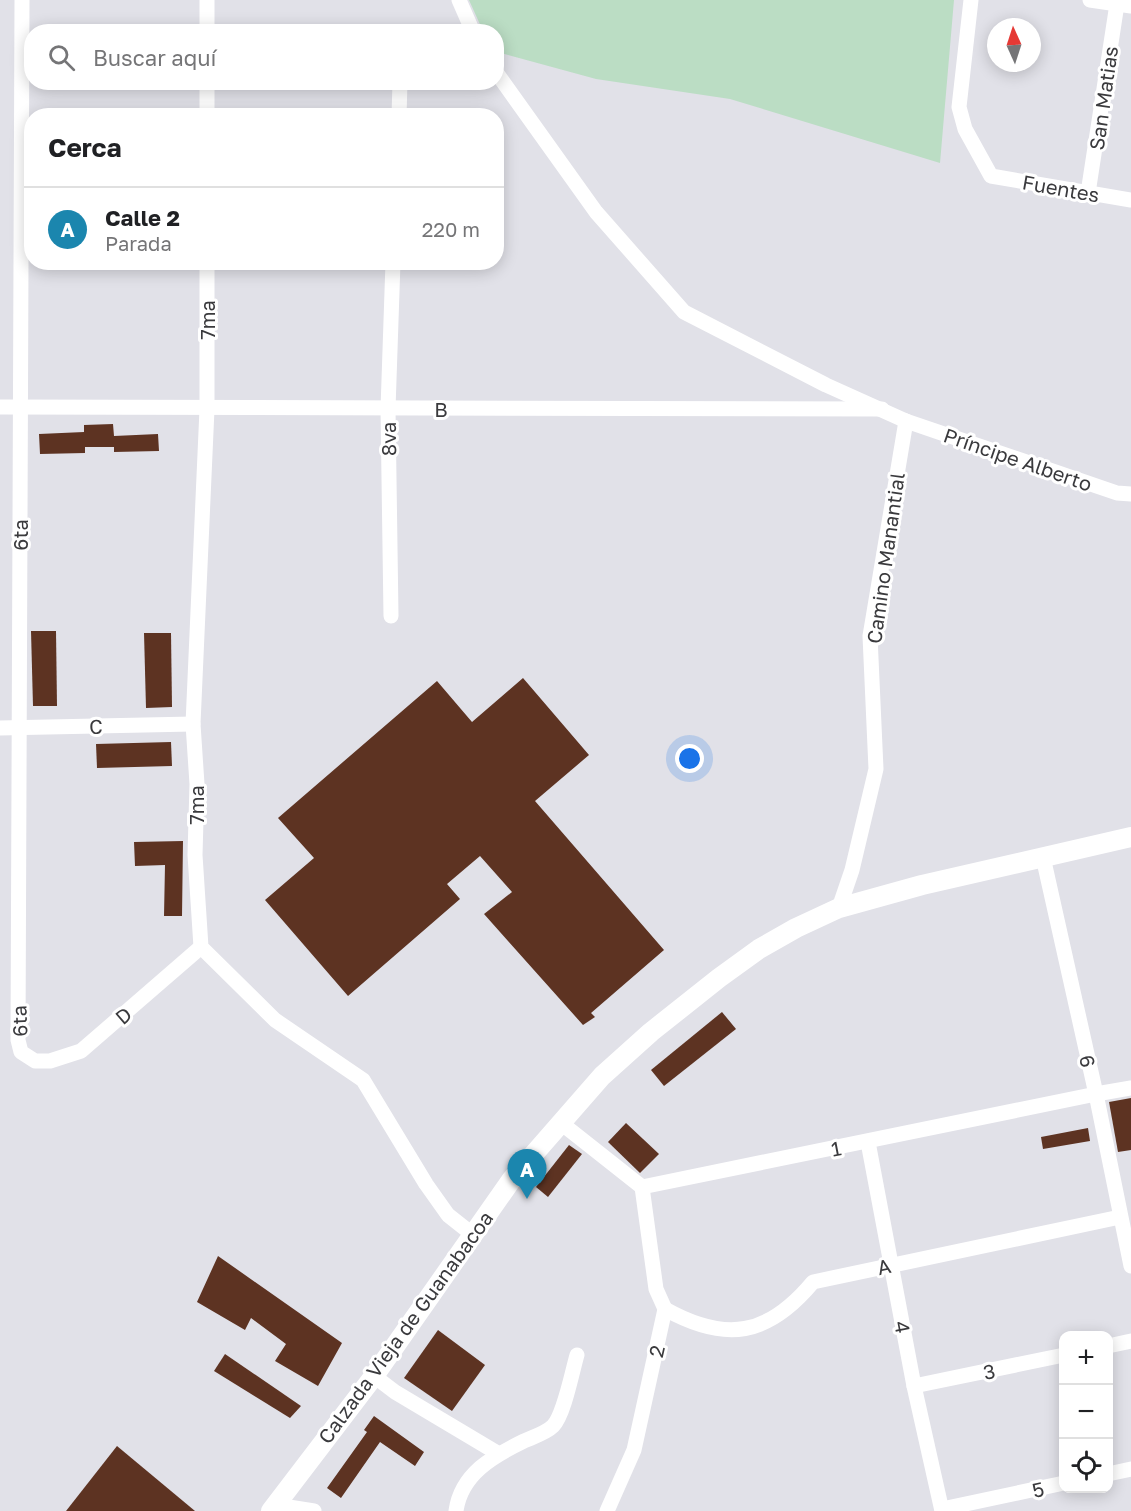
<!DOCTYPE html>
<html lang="es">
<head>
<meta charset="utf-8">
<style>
	:root { --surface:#fff; --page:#f6f6f6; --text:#202124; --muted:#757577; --line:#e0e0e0; --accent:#1b86ae }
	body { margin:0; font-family:"Golos Text",sans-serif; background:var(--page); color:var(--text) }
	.controls { position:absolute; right:18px; bottom:18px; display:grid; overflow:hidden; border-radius:12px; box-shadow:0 3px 15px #0003 }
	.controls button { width:54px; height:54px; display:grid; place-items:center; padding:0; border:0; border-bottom:2px solid var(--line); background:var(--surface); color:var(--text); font:30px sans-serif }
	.compass { position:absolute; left:987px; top:18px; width:54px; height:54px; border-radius:50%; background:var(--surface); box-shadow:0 3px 15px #0003; rotate:357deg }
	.you { position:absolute; left:690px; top:759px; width:21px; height:21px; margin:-15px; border:4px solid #fff; border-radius:50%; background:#1a73e8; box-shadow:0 0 0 9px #1a73e833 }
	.badge { display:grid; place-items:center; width:39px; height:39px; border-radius:50%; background:var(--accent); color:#fff; font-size:20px; font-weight:700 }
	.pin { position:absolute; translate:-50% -50px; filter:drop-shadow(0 2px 3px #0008) }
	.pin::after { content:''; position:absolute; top:32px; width:21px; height:18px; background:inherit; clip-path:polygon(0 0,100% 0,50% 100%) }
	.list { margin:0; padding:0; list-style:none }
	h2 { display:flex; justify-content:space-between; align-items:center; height:78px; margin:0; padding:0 24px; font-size:26px }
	h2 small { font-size:20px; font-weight:400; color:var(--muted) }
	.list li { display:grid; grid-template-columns:39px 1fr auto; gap:18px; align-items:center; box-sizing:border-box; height:84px; padding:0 24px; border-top:2px solid var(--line) }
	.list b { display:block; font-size:22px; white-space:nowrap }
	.list p { margin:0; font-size:20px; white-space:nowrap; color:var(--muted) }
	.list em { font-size:20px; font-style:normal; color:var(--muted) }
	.icon { flex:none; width:33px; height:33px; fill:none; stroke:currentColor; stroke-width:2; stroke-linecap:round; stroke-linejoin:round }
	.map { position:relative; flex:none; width:1131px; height:1511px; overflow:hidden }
	.search { position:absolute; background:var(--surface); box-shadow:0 3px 15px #0003; left:24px; top:24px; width:480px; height:66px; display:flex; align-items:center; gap:15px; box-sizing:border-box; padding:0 21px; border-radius:24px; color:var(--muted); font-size:22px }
	.panel { position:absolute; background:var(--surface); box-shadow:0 3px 15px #0003; left:24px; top:108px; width:480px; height:162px; border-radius:24px }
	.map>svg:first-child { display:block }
	.green { fill:#bbddc4 }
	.building { fill:#5d3322 }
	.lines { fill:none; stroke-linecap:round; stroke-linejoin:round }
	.minor { stroke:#fff; stroke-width:15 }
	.major { stroke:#fff; stroke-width:20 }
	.labels { text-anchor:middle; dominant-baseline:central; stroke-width:6; stroke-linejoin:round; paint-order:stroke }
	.street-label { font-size:20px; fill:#3a3a3d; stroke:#fff }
</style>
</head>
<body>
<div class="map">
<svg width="1131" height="1511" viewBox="0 0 1131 1511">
	<rect width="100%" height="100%" fill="#e1e1e8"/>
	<!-- green -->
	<path class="green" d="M469 0H954L940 163 730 99 596 79 497 52 496 32 483 31Z"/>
	<!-- building -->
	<g class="building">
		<path d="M113 424 114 436 158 434 159 451 114 452V447H85V453L40 454 39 434 84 432V425Z"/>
		<path d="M31 631H56L57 706H33Z"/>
		<path d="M144 633H171L172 707 146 708Z"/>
		<path d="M523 678 589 755 535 801 664 950 591 1013 595 1017 583 1025 484 914 512 892 480 856 447 884 460 899 348 996 265 900 314 858 278 818 437 681 472 722Z"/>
		<path d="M171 742 172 766 97 768 96 744Z"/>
		<path d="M183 841 182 916H164L165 865 135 866 134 842Z"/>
		<path d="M722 1012 736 1029 664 1086 651 1070Z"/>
		<path d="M1131 1098V1150L1118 1152 1109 1102Z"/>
		<path d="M626 1123 659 1154 640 1173 608 1142Z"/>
		<path d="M1088 1128 1090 1141 1043 1149 1041 1137Z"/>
		<path d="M569 1145 582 1154 548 1197 536 1187Z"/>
		<path d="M218 1256 342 1343 318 1386 275 1361 286 1344 251 1318 245 1330 197 1302Z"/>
		<path d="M438 1330 485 1365 452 1411 404 1378Z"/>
		<path d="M225 1354 301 1406 290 1418 214 1371Z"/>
		<path d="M374 1416 424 1452 415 1466 380 1442 341 1498 327 1488 367 1432 364 1430Z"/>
		<path d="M117 1446 195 1511H66Z"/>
	</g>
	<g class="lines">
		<!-- minor -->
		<g class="minor">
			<path d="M22 0 18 1040 21 1052 35 1061H50L81 1051 201 947"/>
			<path d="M459 0 473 32"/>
			<path d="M971 0 959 107 965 129 991 176 1131 200"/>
			<path d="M1090 0 1131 6"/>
			<path d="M207 32V0"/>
			<path d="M496 72 596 212 684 312 826 385 906 421 1117 493 1131 494"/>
			<path d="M207 116V82"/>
			<path d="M399 116 400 82"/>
			<path d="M1088 193 1117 4"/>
			<path d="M207 262V409L193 724 197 784 195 855 201 947 275 1020 363 1080 426 1184 448 1215 472 1234"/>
			<path d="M0 407 882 409"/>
			<path d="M391 616 388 409 393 262"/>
			<path d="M0 728 193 724"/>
			<path d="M1043 857 1096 1094 1131 1266"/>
			<path d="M839 908 852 870 876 769 870 636 906 421"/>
			<path d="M561 1123 642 1187 1096 1094 1131 1088"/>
			<path d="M868 1142 914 1386 942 1511"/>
			<path d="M665 1309C726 1343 768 1336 813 1282L1120 1217"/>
			<path d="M1108 1346 1131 1341"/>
			<path d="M374 1376 395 1392 499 1454"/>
			<path d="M914 1386 1064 1355"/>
			<path d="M1108 1474 1131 1469"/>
			<path d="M276 1505 314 1511"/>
			<path d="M942 1509 1064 1483"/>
			<path d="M456 1511C461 1474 493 1456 524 1441 533 1437 546 1433 553 1426 564 1415 572 1372 577 1355"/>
			<path d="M607 1511 634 1450 665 1309 656 1289 642 1187"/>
		</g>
		<!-- major -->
		<path class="major" d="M271 1511 374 1376 512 1179 602 1076 651 1032 719 978 759 949 796 928 839 908 922 885 1131 837"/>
	</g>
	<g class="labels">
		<!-- street labels -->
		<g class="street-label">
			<text transform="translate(1103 98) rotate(-82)">San Matias</text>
			<text transform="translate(1061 188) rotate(10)">Fuentes</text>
			<text transform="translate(207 320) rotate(-90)">7ma</text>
			<text x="441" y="409">B</text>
			<text transform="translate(388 439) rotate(-91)">8va</text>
			<text transform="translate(1018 459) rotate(19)">Príncipe Alberto</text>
			<text transform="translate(20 535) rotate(-90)">6ta</text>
			<text transform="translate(885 558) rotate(-82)">Camino Manantial</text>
			<text transform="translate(96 726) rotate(-1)">C</text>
			<text transform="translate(196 805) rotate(-90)">7ma</text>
			<text transform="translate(123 1015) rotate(-41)">D</text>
			<text transform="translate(19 1021) rotate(-92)">6ta</text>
			<text transform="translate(1088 1061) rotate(78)">6</text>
			<text transform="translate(836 1148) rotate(-11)">1</text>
			<text transform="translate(884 1266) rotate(-12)">A</text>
			<text transform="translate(405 1327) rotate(-54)">Calzada Vieja de Guanabacoa</text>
			<text transform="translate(903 1327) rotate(79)">4</text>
			<text transform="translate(656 1351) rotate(-77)">2</text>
			<text transform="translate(989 1371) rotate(-12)">3</text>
			<text transform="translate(1038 1489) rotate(-12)">5</text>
		</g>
	</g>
</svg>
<div class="controls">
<button>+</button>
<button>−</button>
<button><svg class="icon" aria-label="locate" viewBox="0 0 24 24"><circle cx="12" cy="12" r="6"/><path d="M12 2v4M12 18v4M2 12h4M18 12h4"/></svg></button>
</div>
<svg class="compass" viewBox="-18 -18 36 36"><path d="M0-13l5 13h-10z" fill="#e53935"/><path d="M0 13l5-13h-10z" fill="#757577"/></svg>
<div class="you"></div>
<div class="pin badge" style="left:527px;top:1199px">A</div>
<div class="search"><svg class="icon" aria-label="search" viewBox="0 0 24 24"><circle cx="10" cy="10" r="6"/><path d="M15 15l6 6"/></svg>Buscar aquí</div>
<section class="panel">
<h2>Cerca<small></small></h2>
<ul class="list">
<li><span class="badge">A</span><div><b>Calle 2</b><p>Parada</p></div><em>220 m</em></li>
</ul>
</section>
</div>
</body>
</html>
